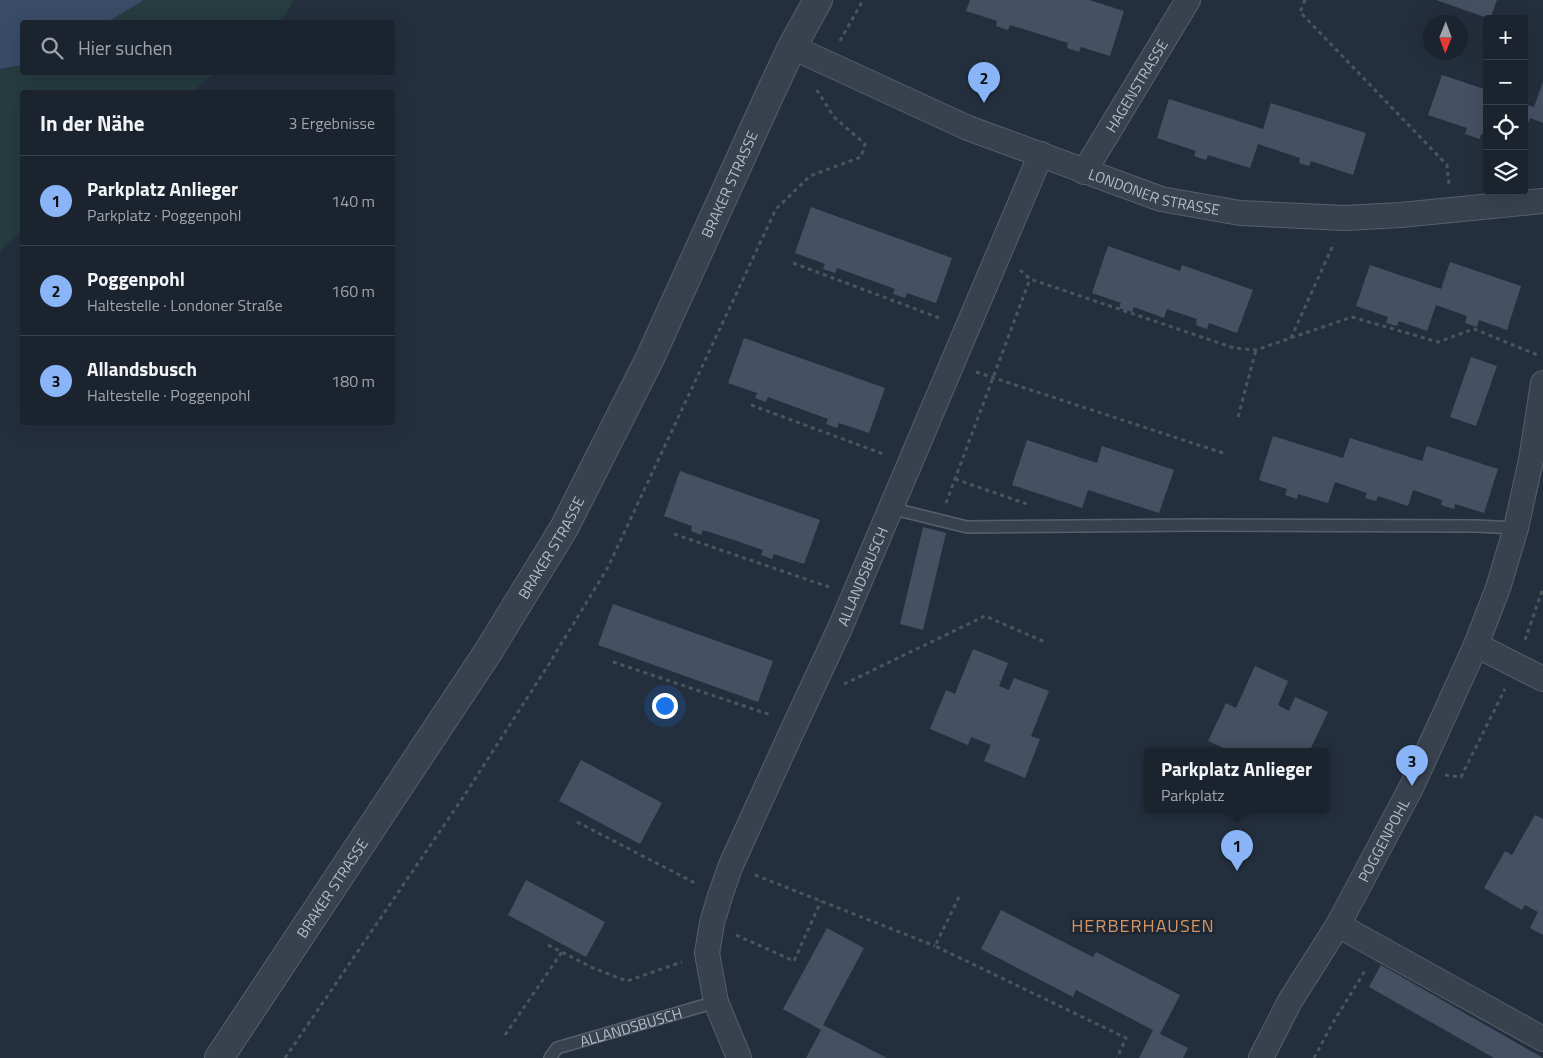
<!DOCTYPE html>
<html lang="de">
<head>
<meta charset="utf-8">
<style>
	:root { --surface:#1b232e; --page:#242b36; --text:#f1f3f6; --muted:#a0a4aa; --line:#39404a; --accent:#8ab4f8 }
	body { margin:0; font-family:"Titillium Web",sans-serif; background:var(--page); color:var(--text) }
	.controls { position:absolute; right:15px; top:15px; display:grid; overflow:hidden; border-radius:5px; box-shadow:0 5px 20px #0002 }
	.controls button { width:45px; height:45px; display:grid; place-items:center; padding:0; border:0; border-bottom:1px solid var(--line); background:var(--surface); color:var(--text); font:25px sans-serif }
	.compass { position:absolute; left:1423px; top:15px; width:45px; height:45px; border-radius:50%; background:var(--surface); box-shadow:0 5px 20px #0002; rotate:181deg }
	.you { position:absolute; left:664px; top:705px; width:18px; height:18px; margin:-12px; border:4px solid #fff; border-radius:50%; background:#1a73e8; box-shadow:0 0 0 8px #1a73e833 }
	.badge { display:grid; place-items:center; width:32px; height:32px; border-radius:50%; background:var(--accent); color:#111; font-size:16px; font-weight:700 }
	.pin { position:absolute; translate:-50% -41px; filter:drop-shadow(0 1px 2px #0008) }
	.pin::after { content:''; position:absolute; top:26px; width:18px; height:15px; background:inherit; clip-path:polygon(0 0,100% 0,50% 100%) }
	.popup { position:absolute; left:1144px; top:748px; width:185px; height:65px; box-sizing:border-box; display:grid; place-content:center; border-radius:5px; background:var(--surface); filter:drop-shadow(0 1px 4px #0005); font-size:16px; white-space:nowrap; color:var(--muted) }
	.popup b { font-size:19px; color:var(--text) }
	.popup::after { content:''; position:absolute; left:50%; top:100%; margin-left:-10px; border:10px solid transparent; border-top-color:var(--surface) }
	.list { margin:0; padding:0; list-style:none }
	h2 { display:flex; justify-content:space-between; align-items:center; height:65px; margin:0; padding:0 20px; font-size:21px }
	h2 small { font-size:16px; font-weight:400; color:var(--muted) }
	.list li { display:grid; grid-template-columns:32px 1fr auto; gap:15px; align-items:center; box-sizing:border-box; height:90px; padding:0 20px; border-top:1px solid var(--line) }
	.list b { display:block; font-size:19px; white-space:nowrap }
	.list p { margin:0; font-size:16px; white-space:nowrap; color:var(--muted) }
	.list em { font-size:16px; font-style:normal; color:var(--muted) }
	.icon { flex:none; width:28px; height:28px; fill:none; stroke:currentColor; stroke-width:2; stroke-linecap:round; stroke-linejoin:round }
	.map { position:relative; flex:none; width:1543px; height:1058px; overflow:hidden }
	.search { position:absolute; background:var(--surface); box-shadow:0 5px 20px #0002; left:20px; top:20px; width:375px; height:55px; display:flex; align-items:center; gap:12px; box-sizing:border-box; padding:0 18px; border-radius:5px; color:var(--muted); font-size:19px }
	.panel { position:absolute; background:var(--surface); box-shadow:0 5px 20px #0002; left:20px; top:90px; width:375px; height:335px; border-radius:5px }
	.map>svg:first-child { display:block }
	.green { fill:#263c3f }
	.water { fill:#394c67 }
	.building { fill:#455162 }
	.lines { fill:none; stroke-linecap:round; stroke-linejoin:round }
	.service-casing { stroke:#565f6c; stroke-width:14 }
	.minor-casing { stroke:#565f6c; stroke-width:26 }
	.tertiary-casing { stroke:#565f6c; stroke-width:30 }
	.path { stroke:#44595c; stroke-width:3; stroke-dasharray:4 4; stroke-linecap:butt }
	.service { stroke:#38414e; stroke-width:11 }
	.minor { stroke:#38414e; stroke-width:24 }
	.tertiary { stroke:#38414e; stroke-width:28 }
	.labels { text-anchor:middle; dominant-baseline:central; stroke-width:5; stroke-linejoin:round; paint-order:stroke }
	.street-label { font-size:15px; fill:#b4bcc9; stroke:#1d2633 }
	.quarter-label { font-size:18px; letter-spacing:1px; fill:#d59563; stroke:#1d2633 }
</style>
</head>
<body>
<div class="map">
<svg width="1543" height="1058" viewBox="0 0 1543 1058">
	<rect width="100%" height="100%" fill="#242f3e"/>
	<!-- green -->
	<g class="green">
		<path d="M144 0H293L287 13 276 22H108Z"/>
		<path d="M22 65V72L215 73 191 92H22V231L0 251V69Z"/>
	</g>
	<!-- water -->
	<path class="water" d="M0 0H144L108 22H22V65L0 69Z"/>
	<!-- building -->
	<g class="building">
		<path d="M970 0H1089L1124 11 1110 56 1081 47 1079 52 1067 48 1068 43 1010 25 1008 30 996 26 997 21 966 11Z"/>
		<path d="M1436 0H1497L1490 19Z"/>
		<path d="M1442 75 1487 90V135L1481 134 1480 139 1465 134 1467 128 1428 115Z"/>
		<path d="M1543 82V123L1530 118 1524 134V104L1534 107Z"/>
		<path d="M1169 99 1263 129 1271 103 1366 133 1353 175 1311 161 1309 166 1299 163 1300 158 1258 144 1250 168 1208 155 1206 160 1194 156 1196 151 1157 138Z"/>
		<path d="M811 207 952 258 936 303 907 293 905 298 893 294 895 289 837 268 835 273 823 269 825 264 795 253Z"/>
		<path d="M1108 246 1180 271 1182 265 1253 290 1237 333 1209 323 1207 329 1196 325 1197 319 1167 309 1164 318 1134 307 1132 312 1119 308 1121 303 1092 293Z"/>
		<path d="M1450 262 1521 286 1507 330 1479 320 1477 327 1465 323 1467 316 1436 305 1427 331 1399 321 1397 326 1386 323 1388 317 1356 306 1370 265 1441 289Z"/>
		<path d="M744 338 885 388 869 433 839 423 837 428 826 424 828 419 768 397 766 402 755 398 757 393 728 383Z"/>
		<path d="M1471 357 1497 366 1476 426 1450 417Z"/>
		<path d="M1273 436 1343 458 1350 438 1422 461 1427 446 1498 469 1484 513 1455 504 1454 509 1441 505 1442 500 1413 490 1408 506 1378 496 1376 501 1365 498 1367 493 1335 482 1328 503 1298 494 1297 499 1285 495 1287 489 1259 480Z"/>
		<path d="M1027 440 1097 463 1102 446 1174 470 1159 513 1088 490 1082 508 1012 485Z"/>
		<path d="M680 471 820 520 804 564 774 554 772 559 761 555 763 550 734 540 745 508 734 540 703 530 701 535 691 531 692 526 664 516Z"/>
		<path d="M923 527 946 533 923 630 900 624Z"/>
		<path d="M613 604 773 661 758 702 598 645Z"/>
		<path d="M973 649 1008 663 999 686 1009 690 1014 678 1049 691 1031 736 1040 739 1025 778 984 761 991 745 971 737 968 745 930 729 946 690 955 694Z"/>
		<path d="M1255 666 1288 681 1278 705 1289 711 1295 697 1328 712 1309 752H1233L1208 741 1226 703 1236 708Z"/>
		<path d="M581 760 662 803 640 844 559 801Z"/>
		<path d="M1535 815 1543 819V935L1530 928 1538 912 1525 905 1522 910 1484 888 1505 851 1512 855Z"/>
		<path d="M526 880 605 922 586 957 508 915Z"/>
		<path d="M1001 910 1093 957 1096 952 1180 995 1160 1034 1188 1048 1183 1058H1139L1153 1030 1076 990 1073 997 981 949Z"/>
		<path d="M827 928 864 948 823 1025 887 1058H806L821 1030 783 1009Z"/>
		<path d="M1381 965 1543 1058H1494L1369 987Z"/>
	</g>
	<g class="lines">
		<defs>
			<g id="service">
				<path d="M890 508 967 527 1198 525 1476 526 1516 528"/>
				<path id="s1" d="M550 1058 557 1048 716 1002"/>
			</g>
			<g id="minor">
				<path id="s2" d="M792 47 968 128 1161 199 1240 213 1345 218 1401 215 1543 201"/>
				<path id="s3" d="M1084 172 1188 0"/>
				<path d="M1476 645 1543 679"/>
				<path d="M1338 925 1543 1039"/>
				<path id="s4" d="M739 1058 716 1002 707 953 712 923 720 896 731 865 788 740 840 628 1041 154"/>
				<path id="s5" d="M1261 1058 1290 1001 1338 925 1412 786 1476 645 1498 588 1516 528 1531 460 1543 383"/>
			</g>
			<g id="tertiary">
				<path id="s6" d="M219 1058 488 652 564 528 650 358 769 96 792 47 818 0"/>
			</g>
		</defs>
		<!-- service casing -->
		<use href="#service" class="service-casing"/>
		<!-- minor casing -->
		<use href="#minor" class="minor-casing"/>
		<!-- tertiary casing -->
		<use href="#tertiary" class="tertiary-casing"/>
		<!-- path -->
		<g class="path">
			<path d="M1305 0 1300 12 1447 165 1449 184"/>
			<path d="M840 41 863 0"/>
			<path d="M793 263 942 319"/>
			<path d="M1020 270 1030 279 1234 348 1256 350 1352 317 1438 342 1474 329 1540 356"/>
			<path d="M1291 338 1334 243"/>
			<path d="M976 372 1226 454"/>
			<path d="M751 405 886 455"/>
			<path d="M1238 417 1256 350"/>
			<path d="M955 479 1030 505"/>
			<path d="M946 503 1030 279"/>
			<path d="M674 534 829 587"/>
			<path d="M1525 640 1543 588"/>
			<path d="M613 662 771 715"/>
			<path d="M844 684 985 616 1045 642"/>
			<path d="M1445 775 1461 777 1505 689"/>
			<path d="M577 822 697 884"/>
			<path d="M755 875 935 946"/>
			<path d="M959 897 935 946 1126 1038 1117 1058"/>
			<path d="M736 935 794 961 821 901"/>
			<path d="M548 945 593 968 627 981 682 962"/>
			<path d="M505 1035 562 952"/>
			<path d="M285 1058 464 796 549 664 608 567 776 209 810 176 861 157 865 144 834 117 816 89 817 86"/>
			<path d="M1314 1058 1331 1026 1366 969"/>
		</g>
		<!-- service -->
		<use href="#service" class="service"/>
		<!-- minor -->
		<use href="#minor" class="minor"/>
		<!-- tertiary -->
		<use href="#tertiary" class="tertiary"/>
	</g>
	<g class="labels">
		<!-- street labels -->
		<g class="street-label">
			<text stroke="none"><textPath href="#s3" startOffset="101">HAGENSTRASSE</textPath></text>
			<text stroke="none"><textPath href="#s6" startOffset="1014">BRAKER STRASSE</textPath></text>
			<text stroke="none"><textPath href="#s2" startOffset="391">LONDONER STRASSE</textPath></text>
			<text stroke="none"><textPath href="#s6" startOffset="609">BRAKER STRASSE</textPath></text>
			<text stroke="none"><textPath href="#s4" startOffset="519">ALLANDSBUSCH</textPath></text>
			<text stroke="none"><textPath href="#s5" startOffset="250">POGGENPOHL</textPath></text>
			<text stroke="none"><textPath href="#s6" startOffset="204">BRAKER STRASSE</textPath></text>
			<text stroke="none"><textPath href="#s1" startOffset="89">ALLANDSBUSCH</textPath></text>
		</g>
		<!-- quarter labels -->
		<g class="quarter-label">
			<text x="1143" y="925">HERBERHAUSEN</text>
		</g>
	</g>
</svg>
<div class="controls">
<button>+</button>
<button>−</button>
<button><svg class="icon" aria-label="locate" viewBox="0 0 24 24"><circle cx="12" cy="12" r="6"/><path d="M12 2v4M12 18v4M2 12h4M18 12h4"/></svg></button>
<button><svg class="icon" aria-label="layers" viewBox="0 0 24 24"><path d="M12 4l9 5-9 5-9-5zM3 14l9 5 9-5"/></svg></button>
</div>
<svg class="compass" viewBox="-18 -18 36 36"><path d="M0-13l5 13h-10z" fill="#e53935"/><path d="M0 13l5-13h-10z" fill="#a0a4aa"/></svg>
<div class="you"></div>
<div class="pin badge" style="left:1237px;top:871px">1</div>
<div class="popup"><b>Parkplatz Anlieger</b>Parkplatz</div>
<div class="pin badge" style="left:984px;top:103px">2</div>
<div class="pin badge" style="left:1412px;top:786px">3</div>
<div class="search"><svg class="icon" aria-label="search" viewBox="0 0 24 24"><circle cx="10" cy="10" r="6"/><path d="M15 15l6 6"/></svg>Hier suchen</div>
<section class="panel">
<h2>In der Nähe<small>3 Ergebnisse</small></h2>
<ul class="list">
<li><span class="badge">1</span><div><b>Parkplatz Anlieger</b><p>Parkplatz · Poggenpohl</p></div><em>140 m</em></li>
<li><span class="badge">2</span><div><b>Poggenpohl</b><p>Haltestelle · Londoner Straße</p></div><em>160 m</em></li>
<li><span class="badge">3</span><div><b>Allandsbusch</b><p>Haltestelle · Poggenpohl</p></div><em>180 m</em></li>
</ul>
</section>
</div>
</body>
</html>
